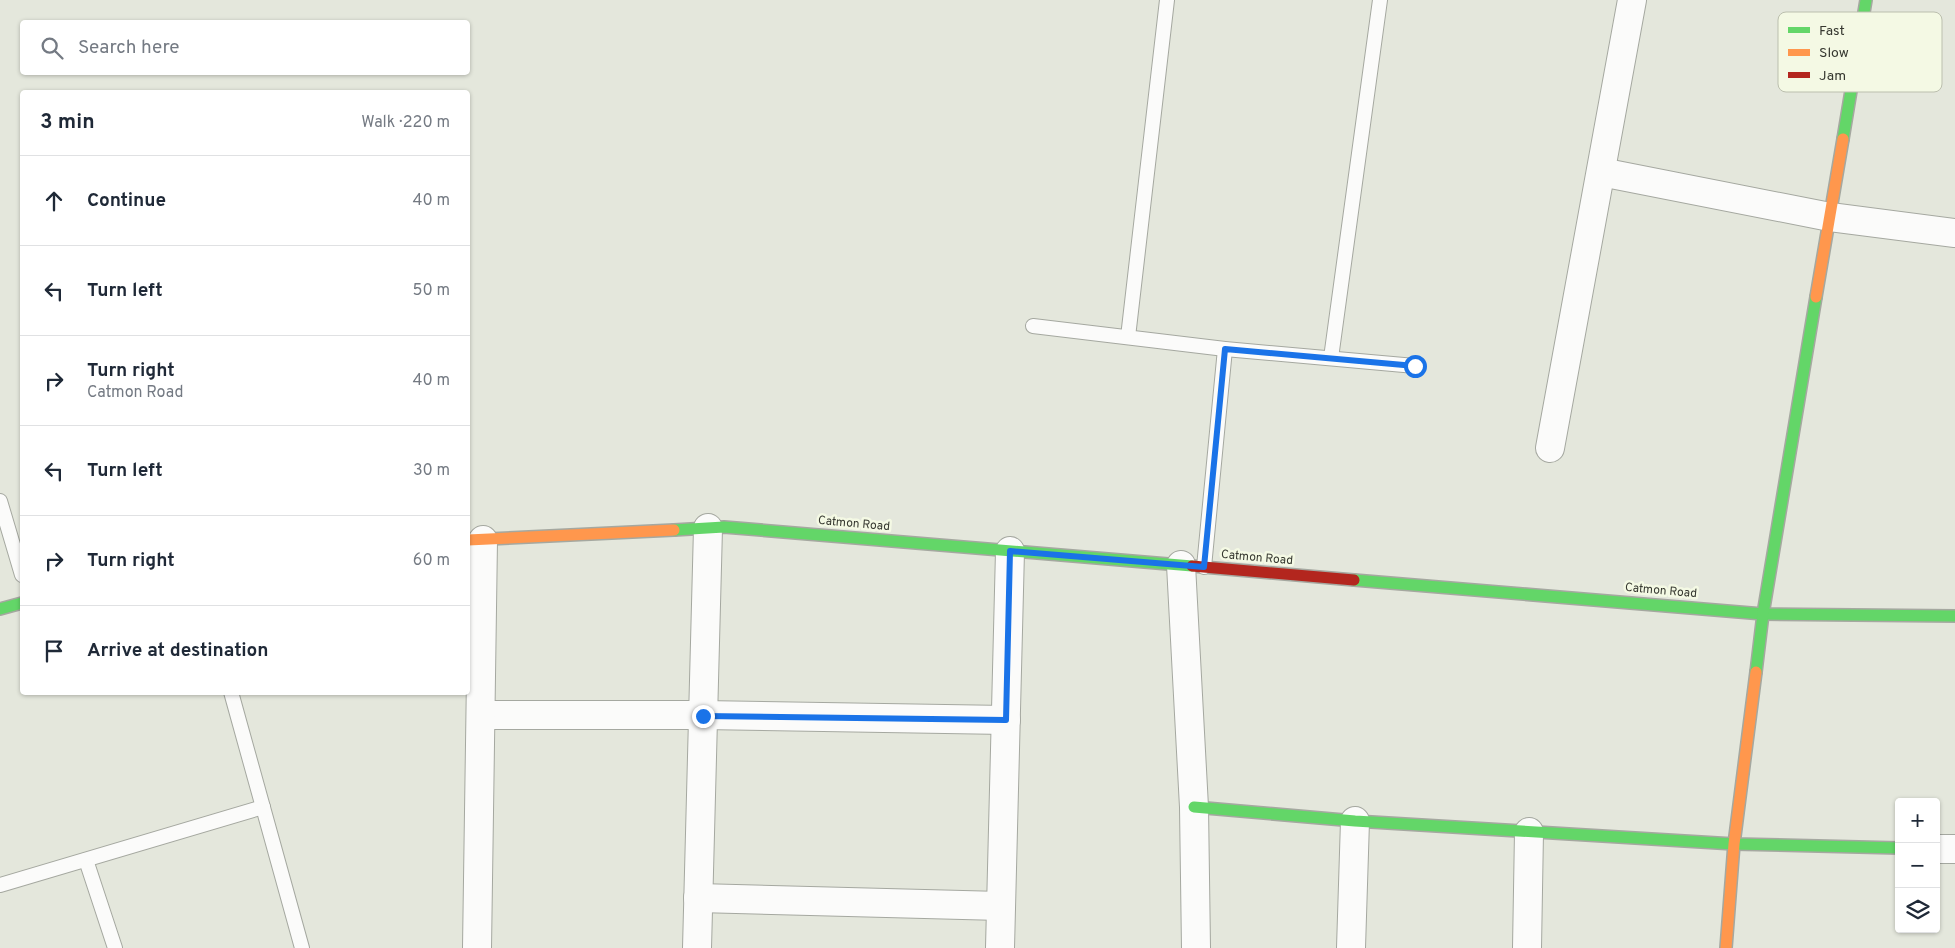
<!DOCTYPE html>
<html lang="en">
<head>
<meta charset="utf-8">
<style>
	:root { --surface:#fff; --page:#f6f6f7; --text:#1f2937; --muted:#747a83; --line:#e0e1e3 }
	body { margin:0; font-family:Overpass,sans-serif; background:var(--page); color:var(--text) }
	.controls { position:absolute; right:15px; bottom:15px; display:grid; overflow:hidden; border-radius:5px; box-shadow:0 1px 4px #0004 }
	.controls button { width:45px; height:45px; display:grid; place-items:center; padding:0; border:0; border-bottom:1px solid var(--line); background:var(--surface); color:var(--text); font:25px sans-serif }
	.stop { position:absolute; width:15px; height:15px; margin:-11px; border:4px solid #1a73e8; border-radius:50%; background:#fff }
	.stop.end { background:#1a73e8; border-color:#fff; box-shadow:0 1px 5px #0008 }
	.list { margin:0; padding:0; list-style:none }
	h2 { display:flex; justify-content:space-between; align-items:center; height:65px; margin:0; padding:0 20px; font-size:21px }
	h2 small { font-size:16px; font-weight:400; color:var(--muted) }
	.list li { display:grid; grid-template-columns:32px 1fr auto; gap:15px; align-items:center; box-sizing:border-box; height:90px; padding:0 20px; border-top:1px solid var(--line) }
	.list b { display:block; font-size:19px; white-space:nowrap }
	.list p { margin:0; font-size:16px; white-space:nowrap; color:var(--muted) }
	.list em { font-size:16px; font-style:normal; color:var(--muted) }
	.icon { flex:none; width:28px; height:28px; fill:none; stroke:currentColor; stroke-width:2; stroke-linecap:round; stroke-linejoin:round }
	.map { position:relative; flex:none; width:1955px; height:948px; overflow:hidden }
	.search { position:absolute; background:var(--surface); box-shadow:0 1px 4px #0004; left:20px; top:20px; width:450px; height:55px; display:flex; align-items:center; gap:12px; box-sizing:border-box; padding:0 18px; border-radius:5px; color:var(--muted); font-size:19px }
	.panel { position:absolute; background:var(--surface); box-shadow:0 1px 4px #0004; left:20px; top:90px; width:450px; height:605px; border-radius:5px }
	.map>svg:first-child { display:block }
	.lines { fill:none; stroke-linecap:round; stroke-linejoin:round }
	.lane-casing { stroke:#a5a8a0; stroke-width:16 }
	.street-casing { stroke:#a5a8a0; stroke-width:30 }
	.fast-casing { stroke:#a5a8a0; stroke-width:14 }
	.slow-casing { stroke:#a5a8a0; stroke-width:14 }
	.jam-casing { stroke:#a5a8a0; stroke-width:14 }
	.lane { stroke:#fbfbfa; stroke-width:14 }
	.street { stroke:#fbfbfa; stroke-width:28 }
	.fast { stroke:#63d668; stroke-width:11 }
	.slow { stroke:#ff974d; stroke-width:11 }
	.jam { stroke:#b3261e; stroke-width:11 }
	.route { stroke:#1a73e8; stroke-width:6 }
	.labels { text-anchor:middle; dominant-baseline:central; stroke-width:5; stroke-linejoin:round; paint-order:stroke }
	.street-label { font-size:12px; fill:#363830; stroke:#f4f9e4 }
	.key { fill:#f4f9e4; stroke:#bbbfae; stroke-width:1 }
	.key-label { font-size:14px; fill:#363830 }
</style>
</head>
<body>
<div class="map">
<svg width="1955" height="948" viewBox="0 0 1955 948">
	<rect width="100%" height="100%" fill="#e4e7dc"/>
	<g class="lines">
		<defs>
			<g id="lane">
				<path d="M1033 326 1225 349 1415 366"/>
				<path d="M1128 337 1167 0"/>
				<path d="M1331 358 1380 0"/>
				<path d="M0 501 22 575"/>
				<path d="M1204 567 1225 349"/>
				<path d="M231 692 302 948"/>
				<path d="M86 860 115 948"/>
				<path d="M0 885 263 807"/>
			</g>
			<g id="street">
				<path d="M1601 172 1830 217 1955 233"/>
				<path d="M1550 448 1632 0"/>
				<path d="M1181 565 1194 807 1196 948"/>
				<path d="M481 715H703L1006 720"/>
				<path d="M1936 849H1955"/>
				<path d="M698 898 1001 906"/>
				<path d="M477 948 483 540"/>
				<path d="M697 948 708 528"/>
				<path d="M1000 948 1010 551"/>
				<path d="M1351 948 1355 821"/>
				<path d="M1527 948 1529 832"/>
			</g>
			<g id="fast">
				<path d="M1843 139 1866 0"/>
				<path d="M674 530 724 527 1192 566"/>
				<path d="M1354 580 1763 614 1955 616"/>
				<path d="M0 609 22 603"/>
				<path d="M1756 672 1763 614 1816 297"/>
				<path d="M1194 807 1355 821 1734 844 1899 848"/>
			</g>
			<g id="slow">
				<path d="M1816 297 1843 139"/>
				<path d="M468 540 674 530"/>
				<path d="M1726 948 1734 844 1756 672"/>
			</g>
			<path id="jam" d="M1192 566 1354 580"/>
		</defs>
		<!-- lane casing -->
		<use href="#lane" class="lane-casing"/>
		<!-- street casing -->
		<use href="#street" class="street-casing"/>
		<!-- fast casing -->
		<use href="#fast" class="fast-casing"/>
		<!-- slow casing -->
		<use href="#slow" class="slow-casing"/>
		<!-- jam casing -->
		<use href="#jam" class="jam-casing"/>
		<!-- lane -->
		<use href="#lane" class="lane"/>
		<!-- street -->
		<use href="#street" class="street"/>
		<!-- fast -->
		<use href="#fast" class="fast"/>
		<!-- slow -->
		<use href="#slow" class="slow"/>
		<!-- jam -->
		<use href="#jam" class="jam"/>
	</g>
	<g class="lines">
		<!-- route -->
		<path class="route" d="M703 716 1006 720 1010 551 1204 567 1225 349 1415 366"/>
	</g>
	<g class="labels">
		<!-- street labels -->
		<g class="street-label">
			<text transform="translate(854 524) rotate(5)">Catmon Road</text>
			<text transform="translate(1257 558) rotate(5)">Catmon Road</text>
			<text transform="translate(1661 591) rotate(5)">Catmon Road</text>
		</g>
	</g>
	<!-- legend -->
	<rect x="1778" y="12" width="164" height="80" rx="8" class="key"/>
	<rect x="1788" y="27" width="22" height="6" fill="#63d668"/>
	<rect x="1788" y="49" width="22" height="7" fill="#ff974d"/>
	<rect x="1788" y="72" width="22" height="6" fill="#b3261e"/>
	<g class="key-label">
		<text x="1819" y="35">Fast</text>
		<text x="1819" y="57">Slow</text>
		<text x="1819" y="80">Jam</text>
	</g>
</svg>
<div class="controls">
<button>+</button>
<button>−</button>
<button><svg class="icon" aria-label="layers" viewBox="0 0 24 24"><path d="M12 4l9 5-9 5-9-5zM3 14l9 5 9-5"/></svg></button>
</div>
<div class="stop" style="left:1415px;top:366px"></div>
<div class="stop end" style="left:703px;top:716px"></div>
<div class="search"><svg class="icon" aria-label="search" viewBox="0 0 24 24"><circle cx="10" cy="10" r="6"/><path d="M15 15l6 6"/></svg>Search here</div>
<section class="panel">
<h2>3 min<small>Walk · 220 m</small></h2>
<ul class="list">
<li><svg class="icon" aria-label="ahead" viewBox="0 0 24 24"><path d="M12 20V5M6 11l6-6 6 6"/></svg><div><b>Continue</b></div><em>40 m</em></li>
<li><svg class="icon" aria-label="left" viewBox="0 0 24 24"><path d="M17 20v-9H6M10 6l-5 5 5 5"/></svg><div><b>Turn left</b></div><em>50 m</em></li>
<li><svg class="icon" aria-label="right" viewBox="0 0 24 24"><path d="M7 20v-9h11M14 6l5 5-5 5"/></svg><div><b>Turn right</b><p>Catmon Road</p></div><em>40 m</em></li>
<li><svg class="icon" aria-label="left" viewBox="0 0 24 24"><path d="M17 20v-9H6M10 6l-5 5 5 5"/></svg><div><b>Turn left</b></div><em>30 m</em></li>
<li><svg class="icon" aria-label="right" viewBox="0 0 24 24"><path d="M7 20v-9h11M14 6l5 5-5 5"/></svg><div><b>Turn right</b></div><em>60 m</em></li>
<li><svg class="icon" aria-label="arrive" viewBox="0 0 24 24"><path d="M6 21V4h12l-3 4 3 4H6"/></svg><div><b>Arrive at destination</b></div></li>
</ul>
</section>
</div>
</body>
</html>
